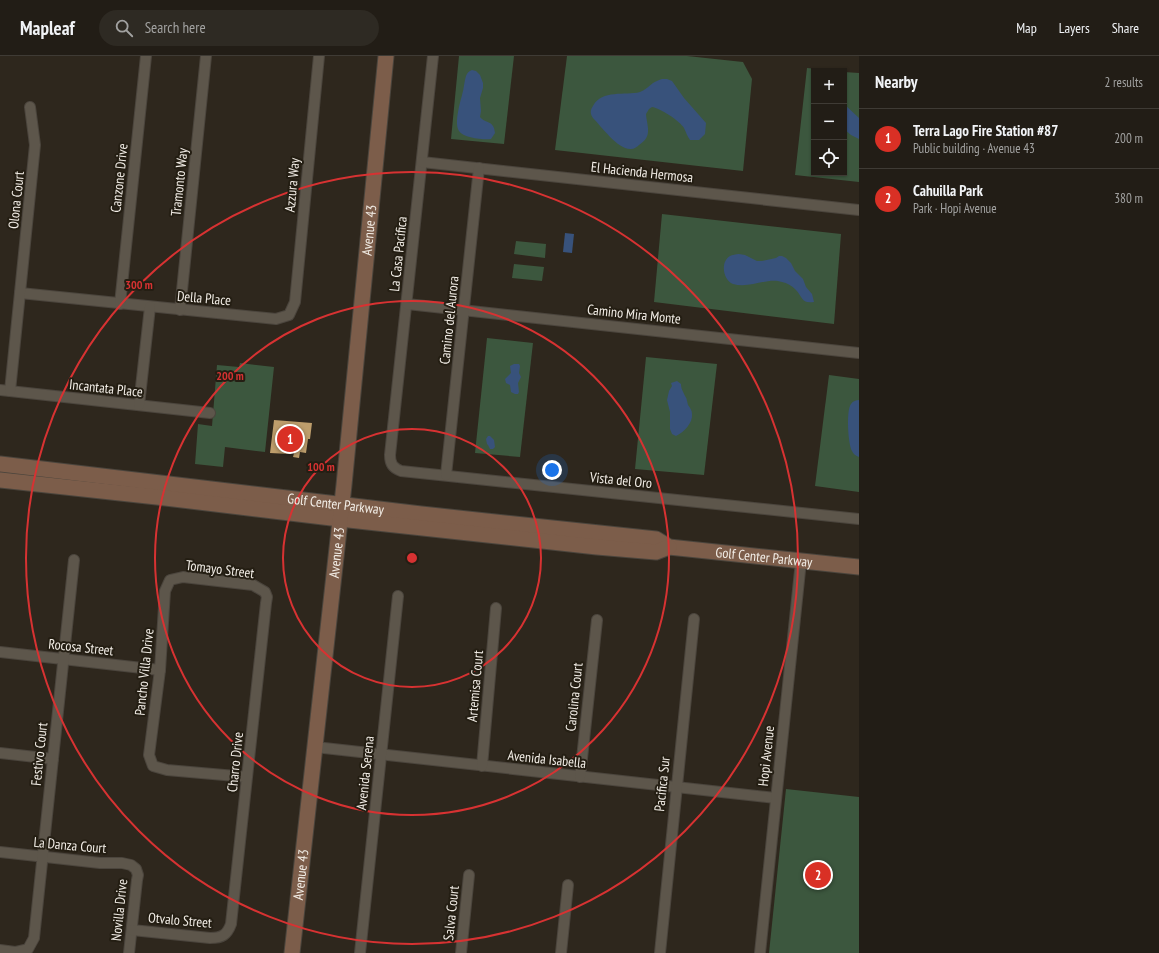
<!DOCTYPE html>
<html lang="en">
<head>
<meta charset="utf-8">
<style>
	:root { --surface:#221d16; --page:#2e2a23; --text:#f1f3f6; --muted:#a2a2a1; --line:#3f3b35; --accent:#d93025 }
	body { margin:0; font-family:"PT Sans Narrow",sans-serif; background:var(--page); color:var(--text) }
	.controls { position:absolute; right:12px; top:12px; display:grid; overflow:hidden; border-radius:0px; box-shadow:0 1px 3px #0004 }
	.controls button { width:36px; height:36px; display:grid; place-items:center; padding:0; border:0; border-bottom:1px solid var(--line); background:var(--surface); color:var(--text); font:20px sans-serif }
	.you { position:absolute; left:552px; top:414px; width:14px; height:14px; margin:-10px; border:3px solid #fff; border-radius:50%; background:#1a73e8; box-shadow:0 0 0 6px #1a73e833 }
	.badge { display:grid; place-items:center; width:26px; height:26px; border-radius:50%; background:var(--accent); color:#fff; font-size:13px; font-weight:700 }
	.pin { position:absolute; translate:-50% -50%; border:2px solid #fff; box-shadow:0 1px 4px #0006 }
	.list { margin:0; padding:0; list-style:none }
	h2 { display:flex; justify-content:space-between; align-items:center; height:52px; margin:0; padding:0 16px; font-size:17px }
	h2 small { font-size:13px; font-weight:400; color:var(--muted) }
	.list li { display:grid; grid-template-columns:26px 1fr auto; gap:12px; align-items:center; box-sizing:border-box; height:60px; padding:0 16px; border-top:1px solid var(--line) }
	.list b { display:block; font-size:15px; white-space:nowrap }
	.list p { margin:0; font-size:13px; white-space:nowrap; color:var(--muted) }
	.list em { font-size:13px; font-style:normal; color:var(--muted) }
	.icon { flex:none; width:22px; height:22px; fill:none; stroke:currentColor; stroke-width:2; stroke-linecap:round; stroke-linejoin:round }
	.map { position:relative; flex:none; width:859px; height:897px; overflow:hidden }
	header { display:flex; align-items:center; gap:24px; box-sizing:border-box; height:56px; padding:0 20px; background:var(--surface); border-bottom:1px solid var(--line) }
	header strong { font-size:19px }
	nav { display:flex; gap:22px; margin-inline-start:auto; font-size:14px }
	.search { width:280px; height:36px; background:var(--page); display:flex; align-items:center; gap:10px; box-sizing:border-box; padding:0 14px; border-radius:22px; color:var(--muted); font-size:15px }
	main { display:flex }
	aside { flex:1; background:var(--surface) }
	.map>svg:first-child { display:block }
	.green { fill:#3c573e }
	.water { fill:#38527b }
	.building { fill:#be9e6c }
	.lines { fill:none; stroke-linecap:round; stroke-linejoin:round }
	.street-casing { stroke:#4b453d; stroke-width:12 }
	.secondary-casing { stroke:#4b453d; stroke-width:17 }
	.street { stroke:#5d564b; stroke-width:10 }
	.secondary { stroke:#7c5d4a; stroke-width:15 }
	.ring { fill:none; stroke:#d73232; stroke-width:2 }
	.labels { text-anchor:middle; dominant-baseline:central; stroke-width:4; stroke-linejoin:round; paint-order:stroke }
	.street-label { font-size:14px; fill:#f3eee7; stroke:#241e13 }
	.centre { fill:#d73232; stroke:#241e13; stroke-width:2 }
	.ring-label { font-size:12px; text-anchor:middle; font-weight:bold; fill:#d73232; stroke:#241e13; stroke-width:4; stroke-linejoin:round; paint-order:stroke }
</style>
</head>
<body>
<header>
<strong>Mapleaf</strong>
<div class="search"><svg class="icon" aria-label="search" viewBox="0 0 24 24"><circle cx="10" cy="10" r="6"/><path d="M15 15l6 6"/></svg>Search here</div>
<nav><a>Map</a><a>Layers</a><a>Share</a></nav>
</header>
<main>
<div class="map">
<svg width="859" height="897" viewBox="0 0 859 897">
	<rect width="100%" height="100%" fill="#2e271d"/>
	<!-- green -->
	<g class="green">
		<path d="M459 0H514L504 88 451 83Z"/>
		<path d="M567 0H687L743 6 752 23 743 115 555 94Z"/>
		<path d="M807 12 839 15H814V117H844V16L859 17V126L795 119Z"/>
		<path d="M662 158 841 178 834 268 654 246Z"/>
		<path d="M516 185 546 188 545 202 514 198Z"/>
		<path d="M514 208 544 211 542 225 512 222Z"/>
		<path d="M487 282 533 287 520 401 475 397Z"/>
		<path d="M646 301 717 308 704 419 635 413Z"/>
		<path d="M240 307 274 311 265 396 225 391 223 411 195 408 198 368 212 370 217 309 239 311Z"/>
		<path d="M829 319 859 323V436L815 430Z"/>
		<path d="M786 733 859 741V897H769Z"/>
	</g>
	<!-- water -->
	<g class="water">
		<path d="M472 14 476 15 480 19 483 27V32L480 42 481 55 480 61C486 68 494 64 495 77L491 83C484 84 463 82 459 75 454 67 460 47 462 39 464 33 464 26 466 20 467 17 469 15 472 14Z"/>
		<path d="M662 23H667L672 25 684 42 706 67 705 78 699 84H690C687 80 686 76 684 72 680 65 660 52 652 51L649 53 646 58C647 71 653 80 639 89 637 91 634 93 631 93 618 94 601 70 593 62 590 58 590 54 593 50 602 33 625 40 640 36 645 34 649 30 653 27 656 25 659 24 662 23Z"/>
		<path d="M844 48 859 62V83L851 79 844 73Z"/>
		<path d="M565 177 574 178 572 197 563 196Z"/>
		<path d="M739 198 745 199 757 205H762L776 202 779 200H782L786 202 791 207 795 215 803 223 806 231 812 238 814 246C801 248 803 241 795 233 792 230 787 227 782 226 767 221 750 233 733 228 723 224 720 206 730 200 732 199 736 198 739 198Z"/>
		<path d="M514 308H519L520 310 519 317 521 321 518 327 519 336 518 338H515L511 336 510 329 506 327 505 323 511 317 510 310Z"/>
		<path d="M677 325 681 328C681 333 683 335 685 340 687 342 687 346 688 349 690 352 692 354 692 358 693 367 684 376 676 380L672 378 670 373V356L667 344 669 335 672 330 671 327Z"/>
		<path d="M859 344V401C856 400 853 398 852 395 848 388 846 354 851 348 853 345 856 344 859 344Z"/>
		<path d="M488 380H490L494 384 495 391 493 393H490L488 389 487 388 486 383Z"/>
	</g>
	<!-- building -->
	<path class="building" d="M274 364 312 367 310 383H308L306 397 300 396 299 402 293 401 294 397 289 396V398L270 397Z"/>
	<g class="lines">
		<defs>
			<g id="street">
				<path d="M433 0 390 399C390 408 393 412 401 415L859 463"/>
				<path d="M422 106 859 154"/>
				<path d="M20 237 276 263 289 259 295 246 319 0"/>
				<path d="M120 248 146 0"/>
				<path d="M407 248 859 297"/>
				<path d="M180 254 206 0"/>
				<path d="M0 334 210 357"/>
				<path d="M10 335 35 89 30 51"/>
				<path d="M139 349 150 251"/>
				<path d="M446 419 479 112"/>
				<path d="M0 596 160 614"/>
				<path d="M315 691 776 742"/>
				<path d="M0 697 53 703"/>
				<path d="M482 710 496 552"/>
				<path d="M580 721 597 564"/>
				<path d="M0 796 100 807H122L131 809 136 813 138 819 137 824 129 897"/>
				<path d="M132 874 210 882C222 882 227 879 231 868L266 547 267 541 265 536 253 529 183 521 170 524 165 535 160 614 149 699 153 710 167 714 247 721"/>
				<path d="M0 894 15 896 28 893 34 882 74 504"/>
				<path d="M360 897 398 540"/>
				<path d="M461 897 469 819"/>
				<path d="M561 897 568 829"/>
				<path d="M660 897 694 563"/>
				<path d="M760 897 801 505"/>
			</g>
			<g id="secondary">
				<path id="s1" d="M0 408 421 458 656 483 669 491 859 511"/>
				<path d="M0 424 157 441 340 463 597 491 656 496 669 491"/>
				<path id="s2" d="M292 897 344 429 386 0"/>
			</g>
		</defs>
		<!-- street casing -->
		<use href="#street" class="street-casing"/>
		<!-- secondary casing -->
		<use href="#secondary" class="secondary-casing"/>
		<!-- street -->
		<use href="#street" class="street"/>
		<!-- secondary -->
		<use href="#secondary" class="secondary"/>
	</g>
	<!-- distance rings -->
	<g class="ring">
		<circle cx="412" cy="502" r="129"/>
		<circle cx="412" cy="502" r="257"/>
		<circle cx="412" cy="502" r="386"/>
	</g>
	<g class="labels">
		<!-- street labels -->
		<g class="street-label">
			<text transform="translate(642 116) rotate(6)">El Hacienda Hermosa</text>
			<text transform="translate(119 122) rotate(-84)">Canzone Drive</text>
			<text transform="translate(179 126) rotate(-84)">Tramonto Way</text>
			<text transform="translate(292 129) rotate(-85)">Azzura Way</text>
			<text transform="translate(16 144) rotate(-84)">Olona Court</text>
			<text stroke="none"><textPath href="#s2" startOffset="727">Avenue 43</textPath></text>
			<text transform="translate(398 198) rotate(-84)">La Casa Pacifica</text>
			<text transform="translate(204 242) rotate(5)">Della Place</text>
			<text transform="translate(634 258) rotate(6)">Camino Mira Monte</text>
			<text transform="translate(449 264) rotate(-84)">Camino del Aurora</text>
			<text transform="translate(106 332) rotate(6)">Incantata Place</text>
			<text transform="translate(621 424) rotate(6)">Vista del Oro</text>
			<text stroke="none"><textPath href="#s1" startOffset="338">Golf Center Parkway</textPath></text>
			<text stroke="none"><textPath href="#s2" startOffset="403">Avenue 43</textPath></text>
			<text stroke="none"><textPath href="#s1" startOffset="771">Golf Center Parkway</textPath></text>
			<text transform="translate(220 513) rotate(7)">Tomayo Street</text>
			<text transform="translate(81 591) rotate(6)">Rocosa Street</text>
			<text transform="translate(144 616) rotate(-84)">Pancho Villa Drive</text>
			<text transform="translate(475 630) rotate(-85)">Artemisa Court</text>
			<text transform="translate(574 641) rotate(-84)">Carolina Court</text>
			<text transform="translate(39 698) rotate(-84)">Festivo Court</text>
			<text transform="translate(766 700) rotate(-84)">Hopi Avenue</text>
			<text transform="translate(547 703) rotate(6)">Avenida Isabella</text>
			<text transform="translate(235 706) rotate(-84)">Charro Drive</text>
			<text transform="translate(365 717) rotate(-84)">Avenida Serena</text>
			<text transform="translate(662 728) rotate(-84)">Pacifica Sur</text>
			<text transform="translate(70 789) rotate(5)">La Danza Court</text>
			<text stroke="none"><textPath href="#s2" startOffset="79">Avenue 43</textPath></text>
			<text transform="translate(119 854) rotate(-84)">Novilla Drive</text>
			<text transform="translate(451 857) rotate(-84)">Salva Court</text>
			<text transform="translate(180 864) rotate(5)">Otvalo Street</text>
		</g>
	</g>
	<circle cx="412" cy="502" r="6" class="centre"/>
	<g class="ring-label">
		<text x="139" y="233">300 m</text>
		<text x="230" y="324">200 m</text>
		<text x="321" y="415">100 m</text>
	</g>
</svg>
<div class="controls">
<button>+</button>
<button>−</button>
<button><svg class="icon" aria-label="locate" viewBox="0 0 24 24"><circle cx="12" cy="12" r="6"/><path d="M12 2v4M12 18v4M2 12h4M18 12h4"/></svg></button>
</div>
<div class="you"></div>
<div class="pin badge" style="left:290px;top:383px">1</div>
<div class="pin badge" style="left:818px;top:819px">2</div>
</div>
<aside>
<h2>Nearby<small>2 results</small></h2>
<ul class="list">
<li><span class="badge">1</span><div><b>Terra Lago Fire Station #87</b><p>Public building · Avenue 43</p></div><em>200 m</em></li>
<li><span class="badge">2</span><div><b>Cahuilla Park</b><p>Park · Hopi Avenue</p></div><em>380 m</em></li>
</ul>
</aside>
</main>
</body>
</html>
